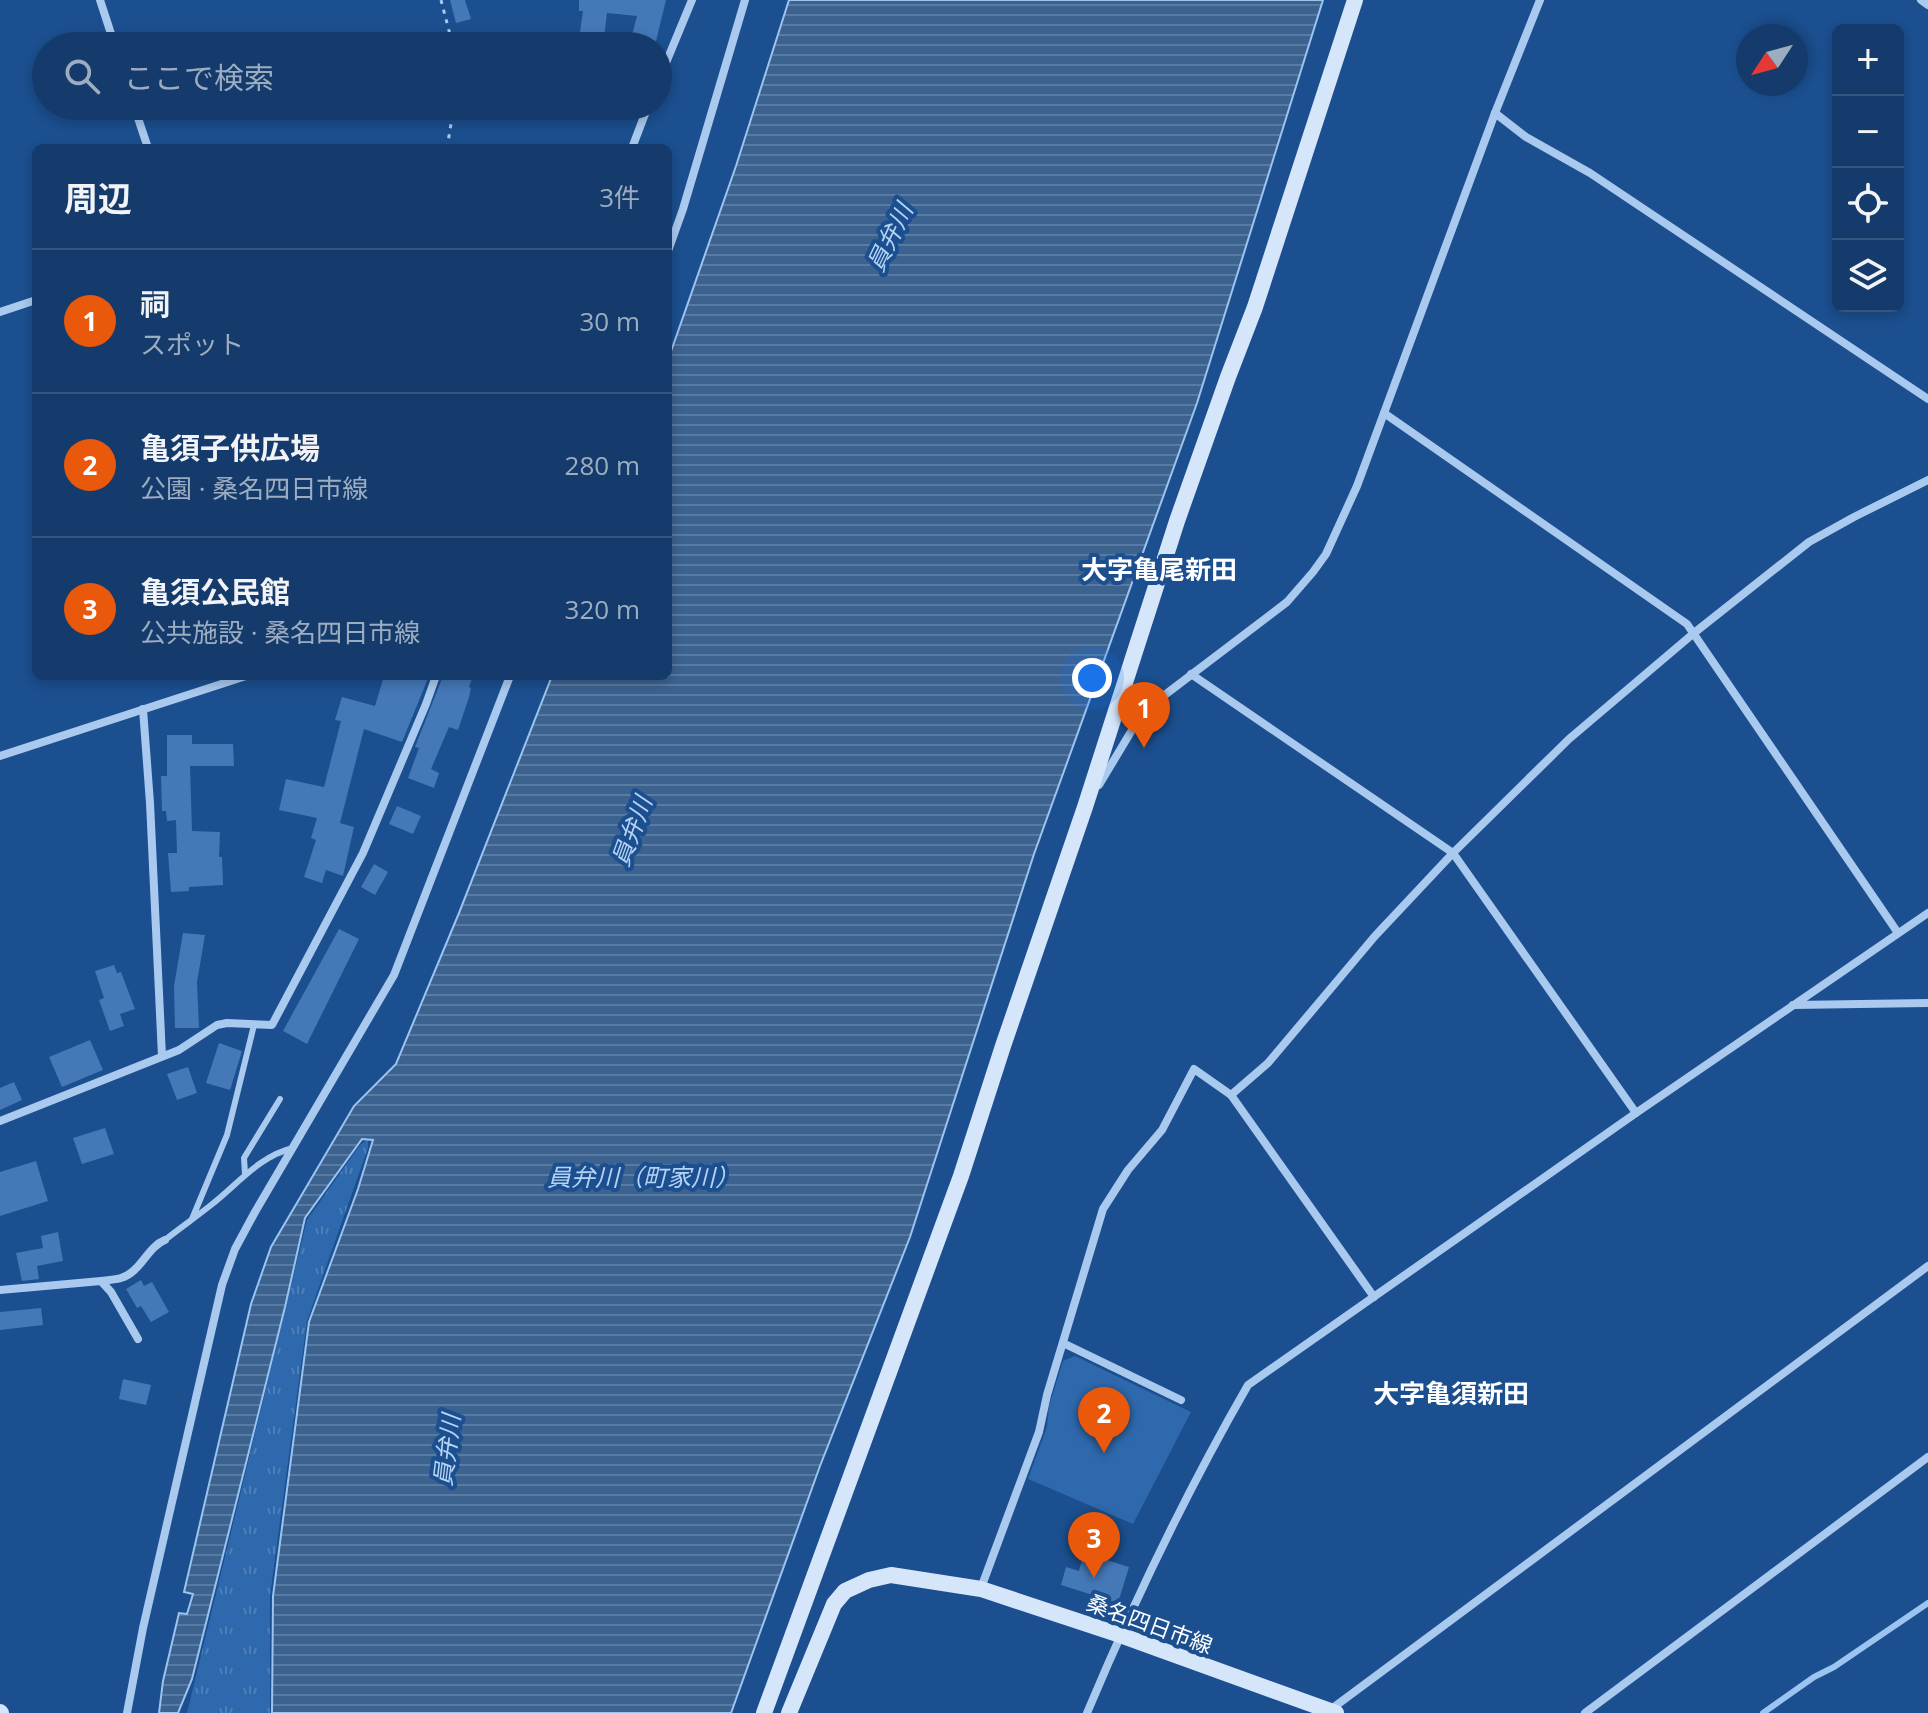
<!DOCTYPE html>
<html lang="ja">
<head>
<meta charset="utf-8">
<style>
	:root { --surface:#143b6b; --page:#214673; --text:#f1f3f6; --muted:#9dadc1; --line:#33557e; --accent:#ea580c }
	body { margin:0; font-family:"Open Sans","Noto Sans JP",sans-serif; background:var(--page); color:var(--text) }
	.controls { position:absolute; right:24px; top:24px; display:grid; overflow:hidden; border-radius:12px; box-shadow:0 4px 12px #0003 }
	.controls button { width:72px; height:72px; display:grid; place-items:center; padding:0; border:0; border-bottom:2px solid var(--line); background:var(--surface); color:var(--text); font:40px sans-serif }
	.compass { position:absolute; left:1736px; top:24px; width:72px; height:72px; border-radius:50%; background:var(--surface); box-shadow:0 4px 12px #0003; rotate:234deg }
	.you { position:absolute; left:1092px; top:678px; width:28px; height:28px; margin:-20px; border:6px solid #fff; border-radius:50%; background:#1a73e8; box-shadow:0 0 0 12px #1a73e833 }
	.badge { display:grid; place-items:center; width:52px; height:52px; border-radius:50%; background:var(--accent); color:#fff; font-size:26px; font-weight:700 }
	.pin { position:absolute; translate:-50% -66px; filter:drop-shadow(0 2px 4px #0008) }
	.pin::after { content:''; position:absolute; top:42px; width:28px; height:24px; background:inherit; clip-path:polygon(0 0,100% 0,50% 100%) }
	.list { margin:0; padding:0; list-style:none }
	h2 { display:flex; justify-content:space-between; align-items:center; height:104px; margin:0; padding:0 32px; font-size:34px }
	h2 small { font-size:26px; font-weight:400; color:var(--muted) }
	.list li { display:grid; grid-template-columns:52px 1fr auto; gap:24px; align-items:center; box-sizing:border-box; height:144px; padding:0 32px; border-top:2px solid var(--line) }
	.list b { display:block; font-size:30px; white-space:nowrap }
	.list p { margin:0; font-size:26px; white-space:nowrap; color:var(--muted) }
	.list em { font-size:26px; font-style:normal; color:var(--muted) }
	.icon { flex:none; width:44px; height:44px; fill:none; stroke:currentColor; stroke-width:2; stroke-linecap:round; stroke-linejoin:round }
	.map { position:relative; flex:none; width:1928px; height:1713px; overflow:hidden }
	.search { position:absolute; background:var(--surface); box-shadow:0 4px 12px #0003; left:32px; top:32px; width:640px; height:88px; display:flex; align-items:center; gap:20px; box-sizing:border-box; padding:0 28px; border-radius:44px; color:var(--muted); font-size:30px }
	.panel { position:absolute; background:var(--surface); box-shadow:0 4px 12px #0003; left:32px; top:144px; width:640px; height:536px; border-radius:12px }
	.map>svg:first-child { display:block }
	.grass { fill:url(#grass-tufts) }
	.park { fill:#2e69ad }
	.water { fill:url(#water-rules); stroke:#9cc4f0; stroke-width:2 }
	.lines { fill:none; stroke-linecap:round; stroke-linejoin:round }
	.stream { stroke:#9cc4f0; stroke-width:6 }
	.building { fill:#4478b7 }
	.path { stroke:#a9c9ee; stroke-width:3; stroke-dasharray:4 6; stroke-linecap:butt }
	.lane { stroke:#a9c9ee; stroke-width:6 }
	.street { stroke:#a9c9ee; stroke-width:8 }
	.secondary { stroke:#d6e6fa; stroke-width:16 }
	.labels { text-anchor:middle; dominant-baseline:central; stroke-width:8; stroke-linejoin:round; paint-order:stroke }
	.street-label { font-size:22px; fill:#fff; stroke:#1b4f8f }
	.water-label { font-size:24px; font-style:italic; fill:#b5d3f5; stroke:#1b4f8f }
	.quarter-label { font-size:26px; font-weight:bold; fill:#fff; stroke:#1b4f8f }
</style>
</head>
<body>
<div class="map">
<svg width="1928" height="1713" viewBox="0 0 1928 1713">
	<defs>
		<pattern id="grass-tufts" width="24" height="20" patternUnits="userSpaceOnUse" patternTransform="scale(2)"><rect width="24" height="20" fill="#2e69ad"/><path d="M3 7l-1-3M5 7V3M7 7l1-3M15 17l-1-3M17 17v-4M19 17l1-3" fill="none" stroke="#4d80b9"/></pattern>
		<pattern id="water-rules" width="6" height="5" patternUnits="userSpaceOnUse" patternTransform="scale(2)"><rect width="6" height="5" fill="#3c6290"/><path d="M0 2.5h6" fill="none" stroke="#597aa1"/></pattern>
	</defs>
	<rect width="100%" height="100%" fill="#1b4f8f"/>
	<!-- grass -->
	<path class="grass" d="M368 1139V1148L307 1321 270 1596V1713H187L307 1220 360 1145Z"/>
	<!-- park -->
	<path class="park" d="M1075 1356 1191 1412 1133 1524 1028 1479 1047 1427 1049 1406 1063 1361Z"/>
	<!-- water -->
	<path class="water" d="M789 0H1323L1197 403 1034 854 910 1237 820 1466 731 1713H272L273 1596 309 1322 358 1189 373 1140 362 1139 305 1218 285 1307 192 1679 178 1713H159L163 1681 179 1613 187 1614 193 1594 184 1592 251 1304 271 1247 354 1106 396 1064 459 913 552 676H668V360L736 166Z"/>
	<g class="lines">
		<!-- stream -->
		<path class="stream" d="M1763 1713 1814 1677 1834 1667 1928 1603"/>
	</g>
	<!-- building -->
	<g class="building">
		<path d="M450 0H465L471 19 456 23Z"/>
		<path d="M579 0H666L656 41 632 35 637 16 607 13 603 46H578L583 11H579Z"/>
		<path d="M384 676H429L402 742 364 729 340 823 354 827 343 876 326 870 322 883 304 877 316 840 311 838 317 818 279 810 286 779 324 787 341 721 335 720 342 697 375 706Z"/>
		<path d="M443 676H473L469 687 471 688 469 697 458 730 449 727 431 769 439 773 434 788 408 778 419 748 415 747Z"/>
		<path d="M167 735H192V744H233L234 766H190L192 831 220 832 219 857H222L223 885 189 887V891L171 892 168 853H177L176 820 167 821 166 811H162L161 776H167Z"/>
		<path d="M397 806 421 816 413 834 389 824Z"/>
		<path d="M374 864 388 872 375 895 361 887Z"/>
		<path d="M339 929 359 939 307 1044 283 1031Z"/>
		<path d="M183 933 205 935 197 982 199 1028H175L174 986Z"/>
		<path d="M114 965 117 973 121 972 135 1009 120 1014 124 1026 110 1031 99 1000 104 998 95 971Z"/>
		<path d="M90 1040 103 1070 62 1087 49 1057Z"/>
		<path d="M219 1043 242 1051 230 1090 206 1083Z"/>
		<path d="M188 1067 197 1093 177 1100 167 1074Z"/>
		<path d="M14 1082 22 1100 0 1110V1088Z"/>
		<path d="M105 1128 114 1154 82 1164 73 1138Z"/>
		<path d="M36 1161 48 1201 0 1216V1172Z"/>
		<path d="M58 1232 63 1261 37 1266 39 1279 22 1281 16 1253 43 1248 41 1236Z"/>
		<path d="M141 1280 144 1286 152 1282 169 1312 151 1322 141 1306 137 1308 126 1289Z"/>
		<path d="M41 1308 43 1325 0 1330V1312Z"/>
		<path d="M123 1379 151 1385 146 1405 119 1399Z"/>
		<path d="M1084 1553 1129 1567 1118 1603 1061 1585 1066 1567 1079 1571Z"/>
	</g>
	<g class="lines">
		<!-- path -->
		<g class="path">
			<path d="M441 0 453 46"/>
			<path d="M447 148 454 106"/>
		</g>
		<!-- lane -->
		<g class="lane">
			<path d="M245 1174 244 1158 280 1099"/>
			<path d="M192 1219 227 1135 254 1025"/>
			<path d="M165 1240C180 1228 196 1217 211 1205 237 1185 259 1156 293 1148"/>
		</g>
		<!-- street -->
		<g class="street">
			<path d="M100 0 115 46"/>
			<path d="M1921 0 1928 5"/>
			<path d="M658 82 692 0"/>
			<path d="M134 106 148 148"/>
			<path d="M1495 113 1526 137 1590 173 1928 399"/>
			<path d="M632 148 648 106"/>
			<path d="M668 251 683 209 745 0"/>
			<path d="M0 312 36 300"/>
			<path d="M1384 413 1687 624 1898 933"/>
			<path d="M1191 674 1453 853 1636 1113"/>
			<path d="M143 709 150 803 162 1056"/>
			<path d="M0 756 246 676"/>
			<path d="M1099 785 1147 705 1166 694 1287 602 1313 572 1326 554 1357 486 1495 113 1540 0"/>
			<path d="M1793 1005 1928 1003"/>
			<path d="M1231 1095 1268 1063 1375 936 1453 853 1569 739 1694 633 1809 542 1854 517 1928 480"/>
			<path d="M0 1121 179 1050 217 1025 227 1023 272 1025 363 853 426 704 436 676"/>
			<path d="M101 1281C107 1280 115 1280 121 1278 141 1272 147 1247 165 1240"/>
			<path d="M0 1290 101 1281 111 1292 138 1339"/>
			<path d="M1063 1343 1181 1400"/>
			<path d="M981 1588 1039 1432 1047 1395 1103 1209 1128 1170 1162 1130 1194 1069 1231 1095 1374 1297"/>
			<path d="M1330 1710 1928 1266"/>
			<path d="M127 1713 143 1628 222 1285 235 1249 255 1212 394 975 510 676"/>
			<path d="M1087 1713C1134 1601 1187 1491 1248 1385L1636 1113 1928 913"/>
			<path d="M1585 1713 1928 1457"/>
		</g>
		<!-- secondary -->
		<g class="secondary">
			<path d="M0 1712 1 1713"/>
			<path d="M764 1713 961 1176 1003 1046 1085 807 1177 521 1228 377 1255 307 1355 0"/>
			<path d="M789 1713 834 1604 845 1591 869 1580 891 1575 981 1589 1120 1635 1336 1713"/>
		</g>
	</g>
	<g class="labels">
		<!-- street labels -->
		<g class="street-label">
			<text transform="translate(1150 1623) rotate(20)">桑名四日市線</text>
		</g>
		<!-- water labels -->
		<g class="water-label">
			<text transform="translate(889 237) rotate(-64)">員弁川</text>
			<text transform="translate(631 831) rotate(-70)">員弁川</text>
			<text x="643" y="1176">員弁川（町家川）</text>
			<text transform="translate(446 1450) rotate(-83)">員弁川</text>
		</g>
		<!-- quarter labels -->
		<g class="quarter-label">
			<text x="1159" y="569">大字亀尾新田</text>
			<text x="1451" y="1393">大字亀須新田</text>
		</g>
	</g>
</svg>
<div class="controls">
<button>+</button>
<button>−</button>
<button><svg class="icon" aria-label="locate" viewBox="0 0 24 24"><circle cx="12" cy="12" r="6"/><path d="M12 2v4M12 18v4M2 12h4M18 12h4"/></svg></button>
<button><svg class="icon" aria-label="layers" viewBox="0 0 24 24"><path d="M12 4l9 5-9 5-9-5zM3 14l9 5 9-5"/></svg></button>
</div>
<svg class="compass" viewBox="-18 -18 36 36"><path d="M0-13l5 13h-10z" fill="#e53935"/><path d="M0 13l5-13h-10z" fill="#9dadc1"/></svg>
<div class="you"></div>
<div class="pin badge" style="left:1144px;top:748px">1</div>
<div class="pin badge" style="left:1104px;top:1453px">2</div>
<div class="pin badge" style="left:1094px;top:1578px">3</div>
<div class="search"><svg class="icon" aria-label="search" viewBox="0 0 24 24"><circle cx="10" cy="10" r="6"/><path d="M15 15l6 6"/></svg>ここで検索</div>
<section class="panel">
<h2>周辺<small>3件</small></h2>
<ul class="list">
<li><span class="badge">1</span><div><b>祠</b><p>スポット</p></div><em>30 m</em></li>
<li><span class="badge">2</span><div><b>亀須子供広場</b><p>公園 · 桑名四日市線</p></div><em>280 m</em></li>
<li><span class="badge">3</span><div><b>亀須公民館</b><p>公共施設 · 桑名四日市線</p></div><em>320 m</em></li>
</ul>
</section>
</div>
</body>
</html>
